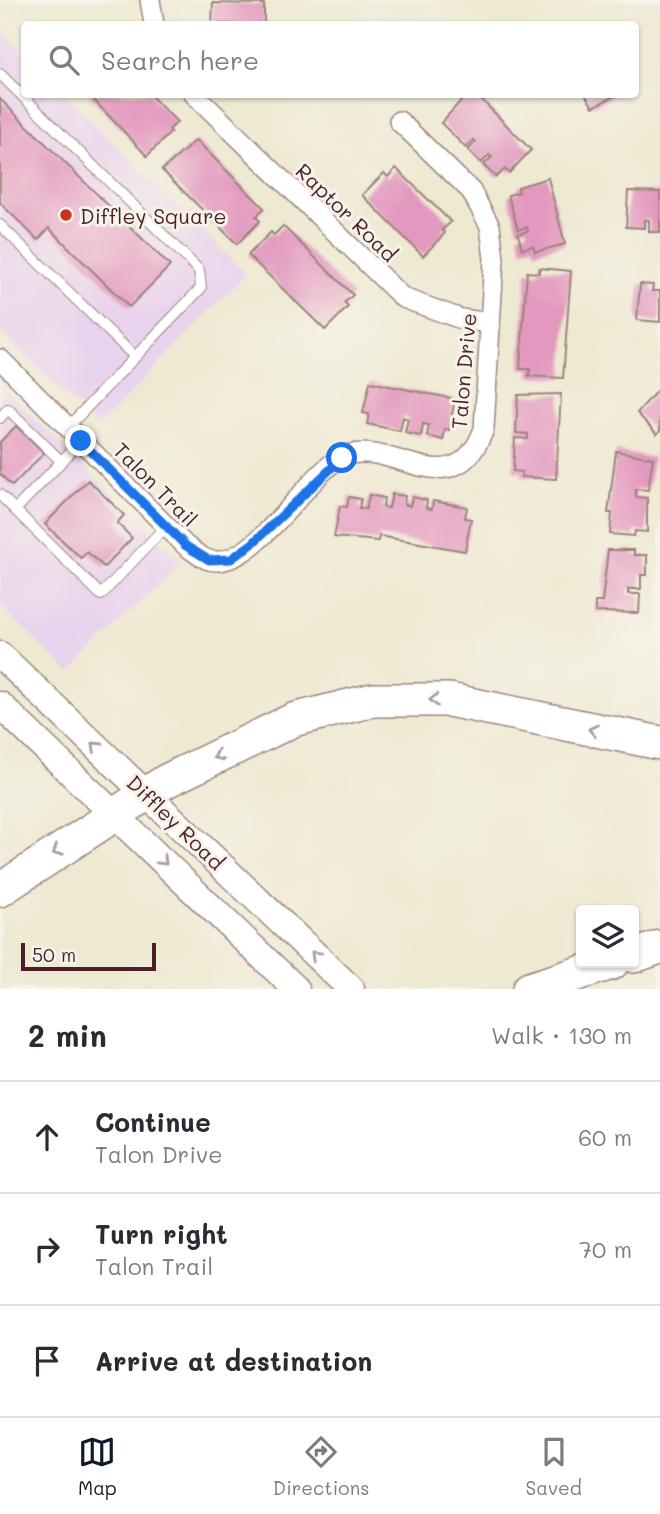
<!DOCTYPE html>
<html lang="en">
<head>
<meta charset="utf-8">
<style>
	:root { --surface:#fff; --page:#f7f7f7; --text:#2b2b33; --muted:#7c7c81; --line:#e1e1e2; --accent:#111827 }
	body { margin:0; font-family:Mali,sans-serif; background:var(--page); color:var(--text) }
	.controls { position:absolute; right:21px; bottom:21px; display:grid; overflow:hidden; border-radius:7px; box-shadow:0 2px 5px #0004 }
	.controls button { width:63px; height:63px; display:grid; place-items:center; padding:0; border:0; border-bottom:2px solid var(--line); background:var(--surface); color:var(--text); font:35px sans-serif }
	.scale { position:absolute; left:21px; bottom:18px; width:135px; box-sizing:border-box; padding-left:7px; border:4px solid #4a1f2b; border-top:0; font-size:19px; line-height:24px; white-space:nowrap; color:#4a1f2b; -webkit-text-stroke:5px #f7f3e8; paint-order:stroke }
	.stop { position:absolute; width:21px; height:21px; margin:-16px; border:5px solid #1a73e8; border-radius:50%; background:#fff }
	.stop.end { background:#1a73e8; border-color:#fff; box-shadow:0 2px 7px #0008 }
	.list { margin:0; padding:0; list-style:none }
	h2 { display:flex; justify-content:space-between; align-items:center; height:91px; margin:0; padding:0 28px; font-size:30px }
	h2 small { font-size:23px; font-weight:400; color:var(--muted) }
	.list li { display:grid; grid-template-columns:46px 1fr auto; gap:21px; align-items:center; box-sizing:border-box; height:112px; padding:0 28px; border-top:2px solid var(--line) }
	.list b { display:block; font-size:26px; white-space:nowrap }
	.list p { margin:0; font-size:23px; white-space:nowrap; color:var(--muted) }
	.list em { font-size:23px; font-style:normal; color:var(--muted) }
	.icon { flex:none; width:38px; height:38px; fill:none; stroke:currentColor; stroke-width:2; stroke-linecap:round; stroke-linejoin:round }
	.map { position:relative; flex:none; width:660px; height:989px; overflow:hidden }
	.search { position:absolute; background:var(--surface); box-shadow:0 2px 5px #0004; left:21px; right:21px; top:21px; height:77px; display:flex; align-items:center; gap:18px; box-sizing:border-box; padding:0 24px; border-radius:7px; color:var(--muted); font-size:26px }
	.sheet { height:427px; background:var(--surface) }
	nav { display:flex; justify-content:space-around; align-items:center; box-sizing:border-box; height:98px; border-top:2px solid var(--line); background:var(--surface); font-size:19px; color:var(--muted) }
	nav a { display:grid; justify-items:center; gap:4px }
	nav .on { color:var(--accent) }
	.map>svg:first-child { display:block }
	.built { fill:#e9d2ed }
	.building { fill:#e398bf }
	.lines { fill:none; stroke-linecap:round; stroke-linejoin:round }
	.service-casing { stroke:#9c847e; stroke-width:12 }
	.minor-casing { stroke:#9c847e; stroke-width:22 }
	.secondary-casing { stroke:#9c847e; stroke-width:29 }
	.motorway-casing { stroke:#9c847e; stroke-width:36 }
	.service { stroke:#fff; stroke-width:10 }
	.minor { stroke:#fff; stroke-width:19 }
	.secondary { stroke:#fff; stroke-width:26 }
	.motorway { stroke:#fff; stroke-width:33 }
	.oneway { stroke:#ae9aa0 }
	.route { stroke:#1a73e8; stroke-width:9 }
	.poi-dot { fill:#c8321e; stroke:#f7f3e8; stroke-width:2.5 }
	.labels { text-anchor:middle; dominant-baseline:central; stroke-width:6; stroke-linejoin:round; paint-order:stroke }
	.street-label { font-size:21px; fill:#4a1f2b; stroke:#f7f3e8 }
	.poi-label { font-size:21px; fill:#4a1f2b; stroke:#f7f3e8; text-anchor:start }
</style>
</head>
<body>
<div class="map">
<svg width="660" height="989" viewBox="0 0 660 989">
	<rect width="100%" height="100%" fill="#f7f3e8"/>
	<filter id="ink" filterUnits="userSpaceOnUse"><feTurbulence type="fractalNoise" baseFrequency=".0143" numOctaves="2"/><feDisplacementMap in="SourceGraphic" scale="14" xChannelSelector="R" yChannelSelector="G"/><feConvolveMatrix kernelMatrix="1 2 1 2 8 2 1 2 1" color-interpolation-filters="sRGB"/></filter>
	<filter id="wash" filterUnits="userSpaceOnUse"><feTurbulence type="fractalNoise" baseFrequency=".00686" numOctaves="4" result="noise"/><feDisplacementMap in="SourceGraphic" scale="28" xChannelSelector="R" yChannelSelector="G"/><feGaussianBlur stdDeviation="1.57" result="paint"/><feColorMatrix in="noise" values="0 0 0 0 0 0 0 0 0 0 0 0 0 0 0 0 0 1.4 0 .05"/><feComposite in="paint" operator="in"/></filter>
	<g filter="url(#wash)">
		<rect width="100%" height="100%" fill="#eee9d1"/>
		<!-- built -->
		<g class="built">
			<path d="M0 30 24 54V94L65 95 246 274 98 427 0 331Z"/>
			<path d="M7 392 181 561 70 673 0 605V399Z"/>
		</g>
		<g id="blocks">
			<!-- building -->
			<g class="building">
				<path d="M213 3 264 4V24H212Z"/>
				<path d="M88 94H149L177 122 169 130 171 132 147 156Z"/>
				<path d="M467 94H476L531 150 509 173 505 169 496 177 483 165 492 157 489 155 481 163 468 150 476 142 474 140 466 148 441 123Z"/>
				<path d="M585 94H619L593 107Z"/>
				<path d="M0 99 170 266 129 307 49 228 38 240 0 203Z"/>
				<path d="M196 140 264 208 256 217 260 221 237 244 162 170Z"/>
				<path d="M396 168 451 222 442 230 445 233 423 256 362 195 384 173 388 177Z"/>
				<path d="M548 178 565 244 535 252 533 246 522 249 518 234 528 231 527 227 518 230 508 195 519 192 518 187Z"/>
				<path d="M628 191 660 192V232H649V220H644V228L626 227Z"/>
				<path d="M283 226 353 295 344 303 348 307 325 330 248 255 271 232 274 235Z"/>
				<path d="M539 268 571 271 563 378 529 376 530 369H520L527 272 539 273Z"/>
				<path d="M640 284 653 285 652 291H660V322L637 320Z"/>
				<path d="M370 382 455 399 449 430 445 429 443 440 427 436 429 425 423 424 421 436 405 433 408 419 403 417 400 431 367 424 369 414 363 413Z"/>
				<path d="M660 387V431L657 434 637 413Z"/>
				<path d="M561 394 556 479 521 477 522 472 513 471 515 438 528 439V434L516 433 518 395Z"/>
				<path d="M16 426 44 453 12 486 0 474V442Z"/>
				<path d="M616 451 653 458 648 490 636 489V497L647 498V532L635 531 634 536 610 534 612 513H608Z"/>
				<path d="M88 480 124 515 117 523 132 538 104 567 87 552 81 558 45 524Z"/>
				<path d="M392 494 405 496 404 504 410 506 412 497 427 500 426 508 432 509 433 501 467 507 465 518 471 519 465 551 379 536 378 541 334 537 340 506 347 507 349 497 361 499 359 508 366 509 369 495 384 498 383 507 389 508Z"/>
				<path d="M608 550H634V555H647V575H641V589H628V594H640L639 613 595 612V602H602Z"/>
			</g>
		</g>
	</g>
	<g filter="url(#ink)">
		<use href="#blocks" fill-opacity="0" stroke="#9c847e" stroke-width="2"/>
		<g class="lines">
			<defs>
				<g id="service">
					<path d="M0 74 199 270 201 288 68 427"/>
					<path d="M0 225 135 357"/>
					<path d="M0 418 8 409 61 461"/>
					<path d="M0 495 101 595 166 526"/>
					<path d="M15 510 81 441"/>
				</g>
				<g id="minor">
					<path d="M150 0 154 24"/>
					<path d="M194 94 403 298 461 319 490 323"/>
					<path d="M0 359 186 546C192 550 201 558 209 560 252 572 305 478 340 458 388 433 453 513 484 429L494 259 490 226 471 191 399 121"/>
				</g>
				<g id="secondary">
					<path d="M0 655 351 989"/>
					<path d="M0 705 296 989"/>
				</g>
				<g id="motorway">
					<path d="M0 890 166 781 293 720 373 700H449L660 743"/>
					<path d="M634 956 660 947"/>
					<path d="M529 989 612 963"/>
				</g>
			</defs>
			<!-- service casing -->
			<use href="#service" class="service-casing"/>
			<!-- minor casing -->
			<use href="#minor" class="minor-casing"/>
			<!-- secondary casing -->
			<use href="#secondary" class="secondary-casing"/>
			<!-- motorway casing -->
			<use href="#motorway" class="motorway-casing"/>
			<!-- service -->
			<use href="#service" class="service"/>
			<!-- minor -->
			<use href="#minor" class="minor"/>
			<!-- secondary -->
			<use href="#secondary" class="secondary"/>
			<!-- motorway -->
			<use href="#motorway" class="motorway"/>
		</g>
		<!-- one-way arrows -->
		<defs><path id="oneway-chevron" d="M-2-3.5L2.5 0L-2 3.5" fill="none" stroke-width="1.6" stroke-linecap="round" stroke-linejoin="round" transform="scale(1.75)"/></defs>
		<g class="oneway">
			<use href="#oneway-chevron" transform="translate(434 700) rotate(-180)"/>
			<use href="#oneway-chevron" transform="translate(593 730) rotate(-168)"/>
			<use href="#oneway-chevron" transform="translate(96 746) rotate(-137)"/>
			<use href="#oneway-chevron" transform="translate(218 756) rotate(154)"/>
			<use href="#oneway-chevron" transform="translate(57 851) rotate(146)"/>
			<use href="#oneway-chevron" transform="translate(163 861) rotate(44)"/>
			<use href="#oneway-chevron" transform="translate(315 955) rotate(-136)"/>
		</g>
	</g>
	<g class="lines" filter="url(#ink)">
		<!-- route -->
		<path class="route" d="M81 441 186 546 209 560 231 559 252 544 342 458"/>
	</g>
	<!-- markers -->
	<circle class="poi-dot" cx="66" cy="215" r="7"/>
	<g class="labels">
		<!-- street labels -->
		<g class="street-label">
			<text transform="translate(347 212) rotate(44)">Raptor Road</text>
			<text transform="translate(463 371) rotate(-85)">Talon Drive</text>
			<text transform="translate(156 484) rotate(45)">Talon Trail</text>
			<text transform="translate(176 822) rotate(44)">Diffley Road</text>
		</g>
		<!-- poi labels -->
		<g class="poi-label">
			<text x="80" y="215">Diffley Square</text>
		</g>
	</g>
</svg>
<div class="controls">
<button><svg class="icon" aria-label="layers" viewBox="0 0 24 24"><path d="M12 4l9 5-9 5-9-5zM3 14l9 5 9-5"/></svg></button>
</div>
<div class="scale">50 m</div>
<div class="stop" style="left:342px;top:458px"></div>
<div class="stop end" style="left:81px;top:441px"></div>
<div class="search"><svg class="icon" aria-label="search" viewBox="0 0 24 24"><circle cx="10" cy="10" r="6"/><path d="M15 15l6 6"/></svg>Search here</div>
</div>
<section class="sheet">
<h2>2 min<small>Walk · 130 m</small></h2>
<ul class="list">
<li><svg class="icon" aria-label="ahead" viewBox="0 0 24 24"><path d="M12 20V5M6 11l6-6 6 6"/></svg><div><b>Continue</b><p>Talon Drive</p></div><em>60 m</em></li>
<li><svg class="icon" aria-label="right" viewBox="0 0 24 24"><path d="M7 20v-9h11M14 6l5 5-5 5"/></svg><div><b>Turn right</b><p>Talon Trail</p></div><em>70 m</em></li>
<li><svg class="icon" aria-label="arrive" viewBox="0 0 24 24"><path d="M6 21V4h12l-3 4 3 4H6"/></svg><div><b>Arrive at destination</b></div></li>
</ul>
</section>
<nav>
<a class="on"><svg class="icon" aria-label="map" viewBox="0 0 24 24"><path d="M3 6l6-2 6 2 6-2v14l-6 2-6-2-6 2zM9 4v14M15 6v14"/></svg>Map</a>
<a><svg class="icon" aria-label="directions" viewBox="0 0 24 24"><path d="M12 3l9 9-9 9-9-9zM9 14v-3h6M13 9l2 2-2 2"/></svg>Directions</a>
<a><svg class="icon" aria-label="saved" viewBox="0 0 24 24"><path d="M7 4h10v16l-5-4-5 4z"/></svg>Saved</a>
</nav>
</body>
</html>
